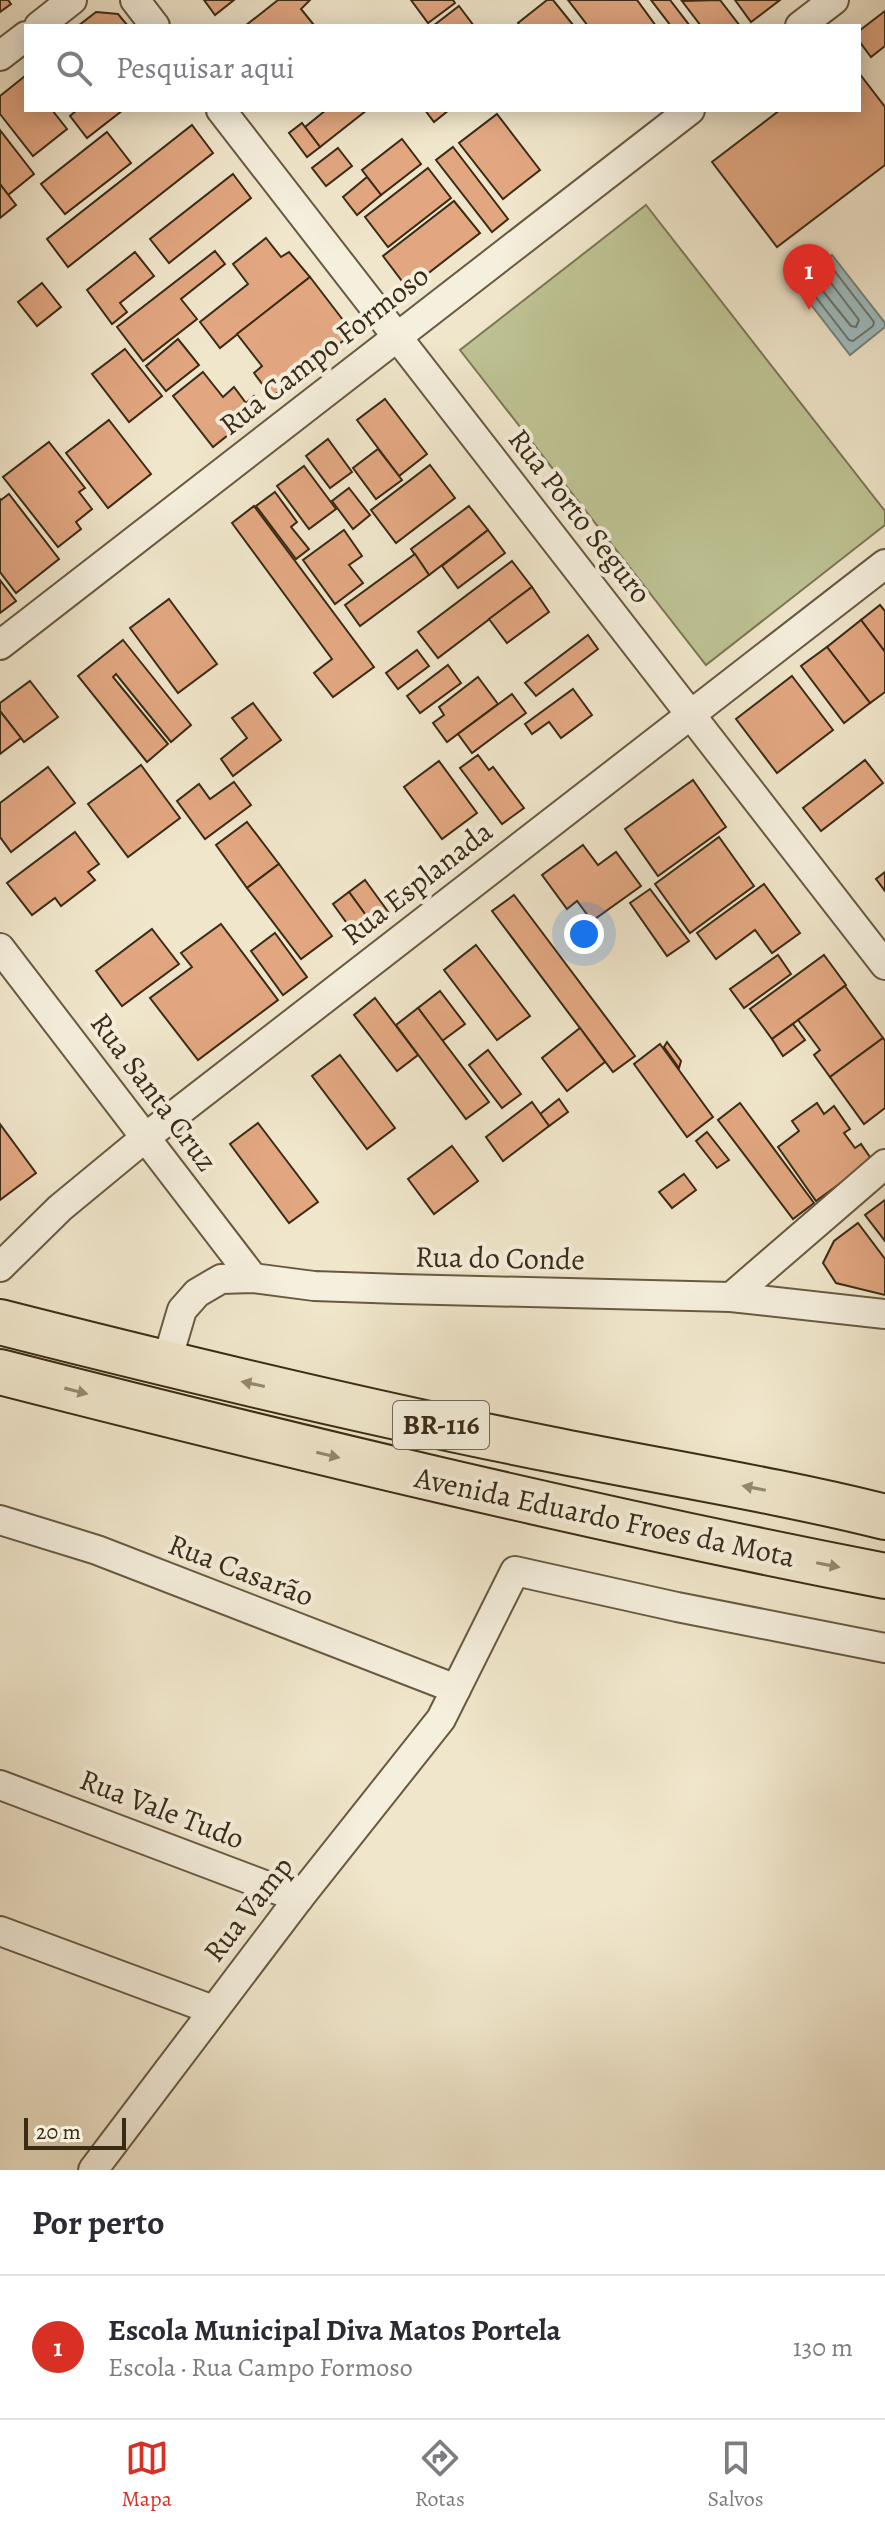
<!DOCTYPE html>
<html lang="pt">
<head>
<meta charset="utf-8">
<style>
	:root { --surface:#fff; --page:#f2f2f3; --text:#2b2b33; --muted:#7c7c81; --line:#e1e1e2; --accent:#d93025 }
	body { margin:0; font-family:Alegreya,serif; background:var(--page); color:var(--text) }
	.scale { position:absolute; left:24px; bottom:20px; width:102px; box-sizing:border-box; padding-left:8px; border:4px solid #3a2b15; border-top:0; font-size:22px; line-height:28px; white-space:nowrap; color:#3a2b15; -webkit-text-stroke:6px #f5efdd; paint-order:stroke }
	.you { position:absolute; left:584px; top:934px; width:28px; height:28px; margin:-20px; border:6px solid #fff; border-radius:50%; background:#1a73e8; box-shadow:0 0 0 12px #1a73e833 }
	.badge { display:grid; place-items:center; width:52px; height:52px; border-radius:50%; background:var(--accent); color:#fff; font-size:26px; font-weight:700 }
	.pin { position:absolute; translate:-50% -66px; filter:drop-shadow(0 2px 4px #0008) }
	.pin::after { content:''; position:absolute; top:42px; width:28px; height:24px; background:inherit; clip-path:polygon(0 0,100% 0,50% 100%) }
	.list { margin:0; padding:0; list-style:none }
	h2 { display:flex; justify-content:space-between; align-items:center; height:104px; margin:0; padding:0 32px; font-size:34px }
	h2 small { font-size:26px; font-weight:400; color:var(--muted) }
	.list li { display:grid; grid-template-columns:52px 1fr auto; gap:24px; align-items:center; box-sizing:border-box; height:144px; padding:0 32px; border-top:2px solid var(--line) }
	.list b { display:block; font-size:30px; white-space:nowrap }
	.list p { margin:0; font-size:26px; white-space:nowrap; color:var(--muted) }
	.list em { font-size:26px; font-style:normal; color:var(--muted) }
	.icon { flex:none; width:44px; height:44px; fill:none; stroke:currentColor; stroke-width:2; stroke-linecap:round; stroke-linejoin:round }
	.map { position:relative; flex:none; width:885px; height:2170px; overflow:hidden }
	.search { position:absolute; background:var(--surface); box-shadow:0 4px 20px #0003; left:24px; right:24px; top:24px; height:88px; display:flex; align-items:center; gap:20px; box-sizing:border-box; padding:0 28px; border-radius:0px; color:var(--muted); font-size:30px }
	.sheet { height:248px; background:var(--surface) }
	nav { display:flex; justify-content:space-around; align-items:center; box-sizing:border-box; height:112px; border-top:2px solid var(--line); background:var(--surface); font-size:22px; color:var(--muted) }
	nav a { display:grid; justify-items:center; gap:4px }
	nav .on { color:var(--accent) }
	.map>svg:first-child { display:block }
	.green { fill:#bec394; stroke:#7c7754; stroke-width:2 }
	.water { fill:#9fbdc1; stroke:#77837c; stroke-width:2 }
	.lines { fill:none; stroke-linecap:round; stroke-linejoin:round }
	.shore { stroke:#6c746b; stroke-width:2 }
	.building { fill:#e2a781; stroke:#3a2b15; stroke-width:2 }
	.minor-casing { stroke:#685a42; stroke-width:32 }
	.trunk-casing { stroke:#3a2b15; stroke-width:48 }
	.minor { stroke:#f5efdd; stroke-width:28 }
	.trunk { stroke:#f0e6cb; stroke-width:44 }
	.oneway { fill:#958870 }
	.labels { text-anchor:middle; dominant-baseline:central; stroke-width:8; stroke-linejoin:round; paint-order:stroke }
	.shield { fill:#f5efdd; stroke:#726651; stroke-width:2 }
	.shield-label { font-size:28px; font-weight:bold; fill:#3a2b15 }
	.street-label { font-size:30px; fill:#3a2b15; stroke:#f5efdd }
</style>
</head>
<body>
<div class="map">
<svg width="885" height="2170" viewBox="0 0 885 2170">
	<rect width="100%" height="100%" fill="#f0e6cb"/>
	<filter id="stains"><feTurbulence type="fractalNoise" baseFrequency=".0025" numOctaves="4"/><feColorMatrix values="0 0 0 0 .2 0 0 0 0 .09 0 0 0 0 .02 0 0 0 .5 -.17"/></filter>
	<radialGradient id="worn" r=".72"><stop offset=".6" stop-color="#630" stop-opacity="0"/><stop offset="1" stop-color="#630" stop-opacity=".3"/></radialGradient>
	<!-- green -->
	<path class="green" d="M646 205 885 511V525L706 665 460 350Z"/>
	<!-- water -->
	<path class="water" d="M832 255 885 323V327L850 355 795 284Z"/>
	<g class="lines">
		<!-- shore -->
		<g class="shore">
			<path d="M827 268 833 269 874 322 873 326 853 341 849 340 808 287 809 283Z"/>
			<path d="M827 282 831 283 859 320 856 327 851 326 822 290V286Z"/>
		</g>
	</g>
	<!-- building -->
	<g class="building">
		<path d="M0 0H8L11 4 0 12Z"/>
		<path d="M204 0H234L215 15Z"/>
		<path d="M278 0H310L301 9 314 25 245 26Z"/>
		<path d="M411 0H453L455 3 428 23Z"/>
		<path d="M547 0H553L574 26H520L518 23Z"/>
		<path d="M568 0H637L656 26H588Z"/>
		<path d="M651 0H670L690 26H671Z"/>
		<path d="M720 0 740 26H701L682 1Z"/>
		<path d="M735 0H780L751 22Z"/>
		<path d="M459 6 474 26H433Z"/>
		<path d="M885 11V46L871 57 859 41V31Z"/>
		<path d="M96 12 118 14 128 26H78Z"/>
		<path d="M859 73 885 107V165L777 247 712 162 780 110H859Z"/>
		<path d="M25 76 26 110H52L67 129 33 156 0 114V96Z"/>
		<path d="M77 110H123L87 138 70 116Z"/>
		<path d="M326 110H367L320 147 305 127Z"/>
		<path d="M425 110H449L434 122Z"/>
		<path d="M497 114 540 170 503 199 459 143Z"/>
		<path d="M302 123 320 147 307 157 289 133Z"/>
		<path d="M192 125 213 153 68 267 47 239Z"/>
		<path d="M0 130 34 174 8 195 0 184Z"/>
		<path d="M107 132 131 163 65 214 41 184Z"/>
		<path d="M402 139 421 164 381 195 362 170Z"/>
		<path d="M453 147 508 219 492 232 436 160Z"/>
		<path d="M338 148 352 166 326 186 312 168Z"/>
		<path d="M428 168 451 198 388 247 365 217Z"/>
		<path d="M233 174 251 198 169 263 150 239Z"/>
		<path d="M367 177 381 195 357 215 343 197Z"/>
		<path d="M0 184 16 205 0 218Z"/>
		<path d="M454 201 480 233 408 289 383 256Z"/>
		<path d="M266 238 281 257 289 252 310 277 220 348 200 322 248 284 233 264Z"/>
		<path d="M215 251 225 264 181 299 197 319 143 361 117 327Z"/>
		<path d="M135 252 154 276 120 303 127 312 112 324 87 290Z"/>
		<path d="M310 277 353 333 272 397 254 373 262 366 237 334Z"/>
		<path d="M42 283 61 307 37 326 18 302Z"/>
		<path d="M178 339 199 365 166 391 146 366Z"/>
		<path d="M125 349 162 396 129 422 92 374Z"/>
		<path d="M203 372 223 397 234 387 246 403 254 396 263 407 213 447 173 396Z"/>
		<path d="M385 399 427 454 399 476 357 420Z"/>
		<path d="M109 420 151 474 108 508 66 453Z"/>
		<path d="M328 439 352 472 330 488 306 456Z"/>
		<path d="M49 442 85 488 79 492 92 509 76 522 81 529 58 547 3 477Z"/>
		<path d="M378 449 402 480 376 499 353 468Z"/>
		<path d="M430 465 455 498 396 543 371 510Z"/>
		<path d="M304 466 336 509 309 529 277 486Z"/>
		<path d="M349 488 370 515 353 529 332 501Z"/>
		<path d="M275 492 297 522 291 527 309 549 296 559 256 506Z"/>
		<path d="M9 494 59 559 16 593 0 572V499L1 500Z"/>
		<path d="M254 506 374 667 333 697 314 673 332 659 232 523Z"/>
		<path d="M469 506 488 530 429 575 411 549Z"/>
		<path d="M344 530 362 556 349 565 363 583 335 604 303 560Z"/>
		<path d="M488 530 505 553 458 588 442 566Z"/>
		<path d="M415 554 429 575 360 626 345 605Z"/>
		<path d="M512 561 532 587 438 658 418 632Z"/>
		<path d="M0 580 16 601 0 613Z"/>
		<path d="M532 587 549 612 507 643 489 619Z"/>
		<path d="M169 599 217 664 178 693 130 628Z"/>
		<path d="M880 605 885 611V652L861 620Z"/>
		<path d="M861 620 885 652V692L870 703 827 647Z"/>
		<path d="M588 635 598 649 536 696 525 683Z"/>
		<path d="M123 640 191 725 171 742 116 674 113 677 168 744 147 762 78 676Z"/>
		<path d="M827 647 870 703 844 723 801 666Z"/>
		<path d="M417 650 429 666 398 689 386 673Z"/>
		<path d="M448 665 461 683 420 713 407 696Z"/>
		<path d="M792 676 833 730 777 773 736 719Z"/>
		<path d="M478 677 498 704 447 742 433 723 444 715 439 707Z"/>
		<path d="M30 681 58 717 24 742 0 711V703Z"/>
		<path d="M573 689 592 715 561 738 549 722 532 734 525 724Z"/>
		<path d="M512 694 526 713 472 753 458 734Z"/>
		<path d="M253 703 281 740 233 776 221 759 247 738 232 718Z"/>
		<path d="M0 711 21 738 0 754Z"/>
		<path d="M478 755 489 770 493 767 524 808 502 824 460 768Z"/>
		<path d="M865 760 883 783 821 831 803 808Z"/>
		<path d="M439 761 477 813 442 839 404 787Z"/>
		<path d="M141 765 180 818 128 857 88 804Z"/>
		<path d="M48 767 75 803 11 852 0 837V803Z"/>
		<path d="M693 780 726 827 658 876 625 829Z"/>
		<path d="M234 782 251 805 205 839 177 801 199 784 210 799Z"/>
		<path d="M247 822 279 864 247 888 216 845Z"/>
		<path d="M75 832 99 864 88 872 95 880 61 906 55 898 32 915 7 883Z"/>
		<path d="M719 837 754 886 690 933 655 884Z"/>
		<path d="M583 845 598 865 616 852 641 886 592 921 577 901 567 909 542 875Z"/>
		<path d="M279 864 332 936 301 959 247 888Z"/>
		<path d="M885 872V891L876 879Z"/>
		<path d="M365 880 389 913 373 925 349 892Z"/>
		<path d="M764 884 800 933 772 953 755 930 716 959 697 933Z"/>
		<path d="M650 889 689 941 667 956 630 903Z"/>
		<path d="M349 892 373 925 357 937 333 904Z"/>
		<path d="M514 895 635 1056 613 1072 492 911Z"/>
		<path d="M221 924 278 1000 198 1060 150 998 192 967 181 953Z"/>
		<path d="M152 929 179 964 122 1006 96 971Z"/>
		<path d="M275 933 307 977 283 995 251 951Z"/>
		<path d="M476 945 530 1016 497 1040 444 970Z"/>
		<path d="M778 955 791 974 744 1008 730 989Z"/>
		<path d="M824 955 846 985 772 1039 750 1009Z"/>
		<path d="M845 986 883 1038 830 1077 814 1055 820 1050 798 1020Z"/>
		<path d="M440 991 465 1024 442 1041 418 1008Z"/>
		<path d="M375 998 418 1055 397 1071 354 1015Z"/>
		<path d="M418 1008 489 1102 466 1119 396 1025Z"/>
		<path d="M793 1024 805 1040 783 1056 772 1039Z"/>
		<path d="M580 1028 605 1062 567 1091 542 1058Z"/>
		<path d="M883 1038 885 1041V1108L864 1124 830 1077Z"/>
		<path d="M667 1042 681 1061 679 1068 664 1047Z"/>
		<path d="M660 1044 713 1117 687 1137 634 1064Z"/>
		<path d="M488 1050 521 1094 502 1108 469 1065Z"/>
		<path d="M340 1055 395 1128 367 1149 312 1076Z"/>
		<path d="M559 1099 568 1112 549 1126 540 1114Z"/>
		<path d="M532 1102 549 1126 503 1161 486 1137Z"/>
		<path d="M740 1103 814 1203 793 1219 718 1120Z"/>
		<path d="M817 1103 824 1114 834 1106 850 1129 844 1133 855 1148 861 1144 872 1160 816 1201 778 1147 799 1131 792 1121Z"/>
		<path d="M258 1123 318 1202 289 1223 230 1144Z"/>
		<path d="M0 1124 36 1173 0 1200Z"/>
		<path d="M707 1132 729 1160 717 1168 696 1141Z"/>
		<path d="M452 1146 478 1181 434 1214 408 1179Z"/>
		<path d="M684 1174 696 1190 672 1208 659 1192Z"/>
		<path d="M885 1200V1241L865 1215Z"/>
		<path d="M858 1223 885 1259V1295L836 1283 823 1263 834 1241Z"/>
	</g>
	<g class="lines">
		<defs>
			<g id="minor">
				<path d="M135 0 155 26"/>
				<path d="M39 26 72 0"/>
				<path d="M800 26 834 0"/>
				<path d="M0 56 26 36"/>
				<path d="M221 110 885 965"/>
				<path d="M0 645 690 110"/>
				<path d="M0 948 253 1278"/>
				<path d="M0 1267 60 1208 146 1137 885 564"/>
				<path d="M731 1297 885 1164"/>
				<path d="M166 1364 182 1310 197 1293 221 1279 253 1278 314 1286 400 1289 731 1297 885 1314"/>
				<path d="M0 1520 97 1550 456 1689"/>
				<path d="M0 1785 299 1898"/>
				<path d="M0 1931 213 2010"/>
				<path d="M93 2170 299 1898 441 1719 515 1571 677 1607 885 1648"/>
			</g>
			<g id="trunk">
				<path d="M0 1322C185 1369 372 1414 559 1451 668 1473 777 1490 885 1517"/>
				<path d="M0 1372C294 1447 588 1518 885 1576"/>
			</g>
		</defs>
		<!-- minor casing -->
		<use href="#minor" class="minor-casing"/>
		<!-- trunk casing -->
		<use href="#trunk" class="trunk-casing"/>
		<!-- minor -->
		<use href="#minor" class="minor"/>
		<!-- trunk -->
		<use href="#trunk" class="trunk"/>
	</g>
	<!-- one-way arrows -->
	<defs><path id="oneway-solid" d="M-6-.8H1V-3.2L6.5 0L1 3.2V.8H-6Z" transform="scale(2)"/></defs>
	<g class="oneway">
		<use href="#oneway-solid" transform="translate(253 1384) rotate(-168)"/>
		<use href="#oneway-solid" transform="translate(76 1391) rotate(14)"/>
		<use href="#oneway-solid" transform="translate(328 1455) rotate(13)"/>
		<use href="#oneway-solid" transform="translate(754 1488) rotate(-169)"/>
		<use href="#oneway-solid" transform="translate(828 1565) rotate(11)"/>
	</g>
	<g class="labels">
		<!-- shield labels -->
		<rect class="shield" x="393" y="1401" width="96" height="48" rx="6"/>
		<g class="shield-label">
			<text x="441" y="1425">BR-116</text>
		</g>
		<!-- street labels -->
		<g class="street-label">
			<text transform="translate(324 350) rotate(-38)">Rua Campo Formoso</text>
			<text transform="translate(580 516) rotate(52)">Rua Porto Seguro</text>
			<text transform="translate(417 883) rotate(-38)">Rua Esplanada</text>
			<text transform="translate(154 1092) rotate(53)">Rua Santa Cruz</text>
			<text transform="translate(500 1258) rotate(1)">Rua do Conde</text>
			<text transform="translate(605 1517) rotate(12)">Avenida Eduardo Froes da Mota</text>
			<text transform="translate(241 1570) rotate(21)">Rua Casarão</text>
			<text transform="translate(162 1809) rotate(21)">Rua Vale Tudo</text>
			<text transform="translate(248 1909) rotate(-52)">Rua Vamp</text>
		</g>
	</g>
	<rect width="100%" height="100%" filter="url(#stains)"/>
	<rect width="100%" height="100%" fill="url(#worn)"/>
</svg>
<div class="scale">20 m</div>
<div class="you"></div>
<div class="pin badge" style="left:809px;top:310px">1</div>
<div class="search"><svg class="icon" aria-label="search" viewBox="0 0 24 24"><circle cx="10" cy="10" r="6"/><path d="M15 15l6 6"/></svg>Pesquisar aqui</div>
</div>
<section class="sheet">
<h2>Por perto<small></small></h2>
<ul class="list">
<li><span class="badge">1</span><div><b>Escola Municipal Diva Matos Portela</b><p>Escola · Rua Campo Formoso</p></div><em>130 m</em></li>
</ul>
</section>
<nav>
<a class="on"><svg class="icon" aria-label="map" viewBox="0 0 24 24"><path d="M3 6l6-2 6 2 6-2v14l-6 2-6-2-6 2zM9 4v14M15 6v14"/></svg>Mapa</a>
<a><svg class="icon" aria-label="directions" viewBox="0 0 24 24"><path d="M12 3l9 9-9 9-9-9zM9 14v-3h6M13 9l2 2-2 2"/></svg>Rotas</a>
<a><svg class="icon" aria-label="saved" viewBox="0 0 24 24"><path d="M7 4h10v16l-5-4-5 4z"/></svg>Salvos</a>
</nav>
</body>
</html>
